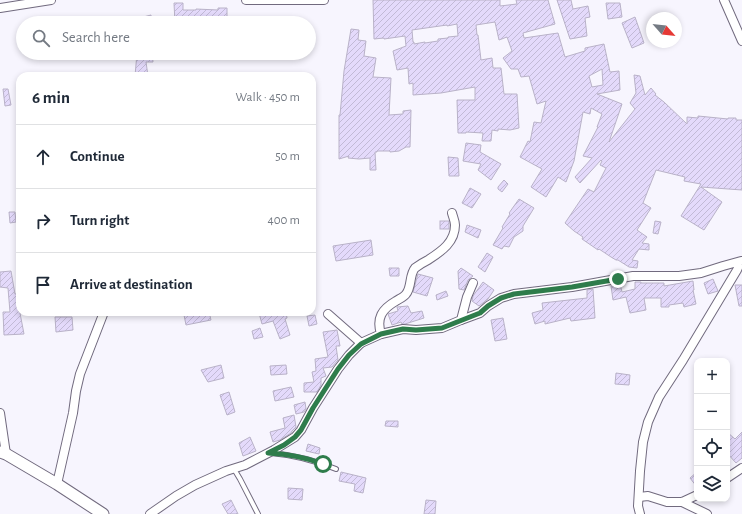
<!DOCTYPE html>
<html lang="en">
<head>
<meta charset="utf-8">
<style>
	:root { --surface:#fff; --page:#f2f2f3; --text:#1f2937; --muted:#747a83; --line:#e0e1e3 }
	body { margin:0; font-family:"Alegreya Sans",sans-serif; background:var(--page); color:var(--text) }
	.controls { position:absolute; right:12px; bottom:12px; display:grid; overflow:hidden; border-radius:8px; box-shadow:0 2px 6px #0003 }
	.controls button { width:36px; height:36px; display:grid; place-items:center; padding:0; border:0; border-bottom:1px solid var(--line); background:var(--surface); color:var(--text); font:20px sans-serif }
	.compass { position:absolute; left:646px; top:12px; width:36px; height:36px; border-radius:50%; background:var(--surface); box-shadow:0 2px 6px #0003; rotate:117deg }
	.stop { position:absolute; width:12px; height:12px; margin:-9px; border:3px solid #2e7c4b; border-radius:50%; background:#fff }
	.stop.end { background:#2e7c4b; border-color:#fff; box-shadow:0 1px 4px #0008 }
	.list { margin:0; padding:0; list-style:none }
	h2 { display:flex; justify-content:space-between; align-items:center; height:52px; margin:0; padding:0 16px; font-size:17px }
	h2 small { font-size:13px; font-weight:400; color:var(--muted) }
	.list li { display:grid; grid-template-columns:26px 1fr auto; gap:12px; align-items:center; box-sizing:border-box; height:64px; padding:0 16px; border-top:1px solid var(--line) }
	.list b { display:block; font-size:15px; white-space:nowrap }
	.list em { font-size:13px; font-style:normal; color:var(--muted) }
	.icon { flex:none; width:22px; height:22px; fill:none; stroke:currentColor; stroke-width:2; stroke-linecap:round; stroke-linejoin:round }
	.map { position:relative; flex:none; width:742px; height:514px; overflow:hidden }
	.search { position:absolute; background:var(--surface); box-shadow:0 2px 6px #0003; left:16px; top:16px; width:300px; height:44px; display:flex; align-items:center; gap:10px; box-sizing:border-box; padding:0 14px; border-radius:22px; color:var(--muted); font-size:15px }
	.panel { position:absolute; background:var(--surface); box-shadow:0 2px 6px #0003; left:16px; top:72px; width:300px; height:244px; border-radius:12px }
	.map>svg:first-child { display:block }
	.building { fill:url(#building-hatch); stroke:#b9b2c8; fill-rule:evenodd }
	.lines { fill:none; stroke-linecap:round; stroke-linejoin:round }
	.lane-casing { stroke:#716a7e; stroke-width:6 }
	.street-casing { stroke:#716a7e; stroke-width:10 }
	.secondary-casing { stroke:#716a7e; stroke-width:13 }
	.lane { stroke:#fff; stroke-width:4 }
	.street { stroke:#fff; stroke-width:8 }
	.secondary { stroke:#fff; stroke-width:11 }
	.route { stroke:#2e7c4b; stroke-width:5 }
</style>
</head>
<body>
<div class="map">
<svg width="742" height="514" viewBox="0 0 742 514">
	<defs>
		<pattern id="building-hatch" width="6" height="6" patternUnits="userSpaceOnUse"><rect width="6" height="6" fill="#e4dafb"/><path d="M-1 1l2-2M0 6l6-6M5 7l2-2" fill="none" stroke="#c2bad6"/></pattern>
	</defs>
	<rect width="100%" height="100%" fill="#f7f5fe"/>
	<!-- building -->
	<g class="building">
		<path d="M373 0H500V6L517 4 516 0H548L555 24 523 33 524 38 558 33 565 57 585 51V48L604 44 610 72 619 71 620 90 597 94 622 104 609 142 635 109 630 103 636 93 634 75 640 76 645 95 651 88 656 94 655 95 664 102 687 124V117L698 118V116L728 119V118H736V120H742V190L701 187 722 202 704 230 681 216 701 184 684 181 685 177 656 170 643 203 651 208 637 230 647 237 642 243 649 244V250L639 249 632 260 638 261 637 268 629 267 618 260H616L611 257 599 249 598 250 582 239 583 237 574 231 565 223 588 189 594 192 606 168 600 165 602 161 601 160 580 183 575 177 592 158 583 156 598 127H597L602 114 591 108 590 114 583 112 574 161 566 182 558 177 546 197 531 187 542 169 520 157 528 141 530 142 534 122 541 123 546 101 537 104 529 76 521 77 518 69H511L503 58 512 51 507 37 499 40 495 22 476 25 477 35H478L481 60 492 58 493 68H501L504 94H517L519 128 510 130 498 129V131L492 130 491 141H482L483 133 466 132V133H458L457 100H475V87L441 93 413 95V83L409 84 408 68 397 70 393 51 406 46 405 36 384 39V38L374 39ZM457 24 458 36 448 37V38L438 39V41L425 43V42L414 44V42H413L412 30 447 25V26ZM602 69 603 85 592 87 589 76Z"/>
		<path d="M557 0H571L573 9 588 6 590 17 585 18 587 36 570 39Z"/>
		<path d="M174 3H183V10H196V9L218 10V8H227V23H175Z"/>
		<path d="M606 3H620L622 17 608 19Z"/>
		<path d="M151 15V23H128V21Z"/>
		<path d="M635 17 644 43 632 48 622 23Z"/>
		<path d="M351 29 359 30 358 40 366 41 364 56 376 58 373 77 391 78 389 115 403 114V111L411 110 410 147H406L399 151 390 152V151H377V152H375L376 170H370V158L359 159 348 158 349 156 339 159V115H340L344 71Z"/>
		<path d="M137 53H152L153 62H146L148 76H135Z"/>
		<path d="M177 53H201V58L178 59Z"/>
		<path d="M3 89H8L11 105 5 106Z"/>
		<path d="M466 143 481 145 480 152 501 164 491 180 478 170 481 164 463 161Z"/>
		<path d="M448 157 458 158 459 176H449Z"/>
		<path d="M504 180 508 184 502 192 498 189V187Z"/>
		<path d="M470 188 481 194 472 208 462 203Z"/>
		<path d="M519 199 534 208 523 226V231L514 237 509 247 504 246 502 249 493 245 503 228 502 227 510 214 509 213Z"/>
		<path d="M9 212H15L16 222 10 223Z"/>
		<rect x="440" y="221" width="9" height="8"/>
		<path d="M655 221 661 222 658 234 653 233Z"/>
		<path d="M467 225 481 230 478 238 465 232Z"/>
		<path d="M371 240 373 255 336 261 333 246Z"/>
		<path d="M487 253 493 257 485 272 478 267Z"/>
		<path d="M389 268H399V276H390Z"/>
		<path d="M461 268 473 276 468 280 464 290 459 289 458 271Z"/>
		<path d="M11 271 15 294H19L20 313 24 334 4 335 3 312H10L8 288 0 287V272Z"/>
		<path d="M418 274 433 278 427 296 413 292Z"/>
		<path d="M713 279 718 291 708 294 704 283Z"/>
		<path d="M693 281 694 290H693L696 304 684 307 683 303 669 305V307H661V298H644L646 310 630 313 626 297 613 300 611 286 620 284 622 292 635 289V282H641V283H664V286Z"/>
		<path d="M483 282 494 290 488 299 479 306 472 301 473 296Z"/>
		<path d="M735 285H742V306H739Z"/>
		<path d="M593 289 595 318 571 321 570 318 545 324V321L535 324 532 313 543 310 542 303 587 298V290Z"/>
		<path d="M446 291 448 296 437 300 436 295Z"/>
		<path d="M408 306 411 313 422 311 424 318 405 324H402L401 322 392 325 388 314 398 311 397 307Z"/>
		<path d="M199 312H209L211 320 186 325 184 315Z"/>
		<path d="M264 312H286L287 318 285 319 290 335 280 339 273 321 262 324 259 313Z"/>
		<path d="M315 315 317 324 309 326 307 316Z"/>
		<path d="M55 317H72L73 330 56 332Z"/>
		<path d="M503 318 507 339 495 341 491 320Z"/>
		<path d="M260 328 263 337 254 339 252 331Z"/>
		<path d="M337 330 340 346H336L338 360 332 367 323 368 326 376 321 378V385L317 392H304V383L314 382 312 372 316 371 315 359 328 357 323 332Z"/>
		<path d="M221 365 224 378 208 382 201 370Z"/>
		<path d="M286 365 287 374 271 375 270 366Z"/>
		<path d="M616 373 630 375 629 385 615 384Z"/>
		<path d="M291 387 294 397 275 401 273 391Z"/>
		<path d="M229 392 235 412 227 415 220 395Z"/>
		<path d="M305 402 306 409 304 412 296 414 294 405Z"/>
		<path d="M294 415 296 427 292 431 291 433 280 440 273 442 270 432 285 428 283 418Z"/>
		<path d="M386 421H398V427L385 426Z"/>
		<path d="M727 432 735 439 742 432V458L736 463 727 453Z"/>
		<path d="M250 437 256 451 243 456 239 443Z"/>
		<path d="M308 444 320 448 319 454 306 451Z"/>
		<path d="M341 472 366 478 363 493 354 491 355 484 339 481Z"/>
		<path d="M697 472V487L690 478Z"/>
		<path d="M288 488 303 489 302 500 288 499Z"/>
		<path d="M231 500 238 514H228L222 504Z"/>
		<path d="M426 500 436 501 435 514H424Z"/>
	</g>
	<g class="lines">
		<defs>
			<g id="lane">
				<path d="M271 453C294 455 314 460 336 469"/>
				<path d="M234 469 240 479 258 514"/>
			</g>
			<g id="street">
				<path d="M246 0H324"/>
				<path d="M724 0 742 41"/>
				<path d="M0 8 51 0"/>
				<path d="M461 320 480 313 488 306 501 298 514 294 572 287 633 276H679L701 273 723 266 741 261 737 270 683 360 659 397 648 422 643 442 640 471 638 506 640 514"/>
				<path d="M381 334 403 329 416 330 442 328 461 320 467 297 473 283"/>
				<path d="M361 343 381 334C376 318 382 309 396 301 399 299 404 297 406 294 412 287 409 275 415 268 419 265 424 262 428 260 442 251 455 242 455 225 455 221 453 217 452 213"/>
				<path d="M0 413 6 454"/>
				<path d="M727 478 742 468"/>
				<path d="M57 484 73 413 76 391 80 374 104 312"/>
				<path d="M639 497 648 496 667 502H682L697 495"/>
				<path d="M682 502 707 514"/>
				<path d="M150 514 176 496 195 485 226 471 245 465 274 450 295 437 301 430 313 408 338 369 349 355 361 343 328 314"/>
			</g>
			<path id="secondary" d="M0 452 6 454 57 484 103 514"/>
		</defs>
		<!-- lane casing -->
		<use href="#lane" class="lane-casing"/>
		<!-- street casing -->
		<use href="#street" class="street-casing"/>
		<!-- secondary casing -->
		<use href="#secondary" class="secondary-casing"/>
		<!-- lane -->
		<use href="#lane" class="lane"/>
		<!-- street -->
		<use href="#street" class="street"/>
		<!-- secondary -->
		<use href="#secondary" class="secondary"/>
	</g>
	<g class="lines">
		<!-- route -->
		<path class="route" d="M323 464C305 457 287 454 268 453L284 445 295 437 301 430 313 408 338 369 349 355 361 344 381 334 403 329 416 330 442 328 480 313 488 306 501 298 514 294 572 287 618 279"/>
	</g>
</svg>
<div class="controls">
<button>+</button>
<button>−</button>
<button><svg class="icon" aria-label="locate" viewBox="0 0 24 24"><circle cx="12" cy="12" r="6"/><path d="M12 2v4M12 18v4M2 12h4M18 12h4"/></svg></button>
<button><svg class="icon" aria-label="layers" viewBox="0 0 24 24"><path d="M12 4l9 5-9 5-9-5zM3 14l9 5 9-5"/></svg></button>
</div>
<svg class="compass" viewBox="-18 -18 36 36"><path d="M0-13l5 13h-10z" fill="#e53935"/><path d="M0 13l5-13h-10z" fill="#747a83"/></svg>
<div class="stop" style="left:323px;top:464px"></div>
<div class="stop end" style="left:618px;top:279px"></div>
<div class="search"><svg class="icon" aria-label="search" viewBox="0 0 24 24"><circle cx="10" cy="10" r="6"/><path d="M15 15l6 6"/></svg>Search here</div>
<section class="panel">
<h2>6 min<small>Walk · 450 m</small></h2>
<ul class="list">
<li><svg class="icon" aria-label="ahead" viewBox="0 0 24 24"><path d="M12 20V5M6 11l6-6 6 6"/></svg><div><b>Continue</b></div><em>50 m</em></li>
<li><svg class="icon" aria-label="right" viewBox="0 0 24 24"><path d="M7 20v-9h11M14 6l5 5-5 5"/></svg><div><b>Turn right</b></div><em>400 m</em></li>
<li><svg class="icon" aria-label="arrive" viewBox="0 0 24 24"><path d="M6 21V4h12l-3 4 3 4H6"/></svg><div><b>Arrive at destination</b></div></li>
</ul>
</section>
</div>
</body>
</html>
